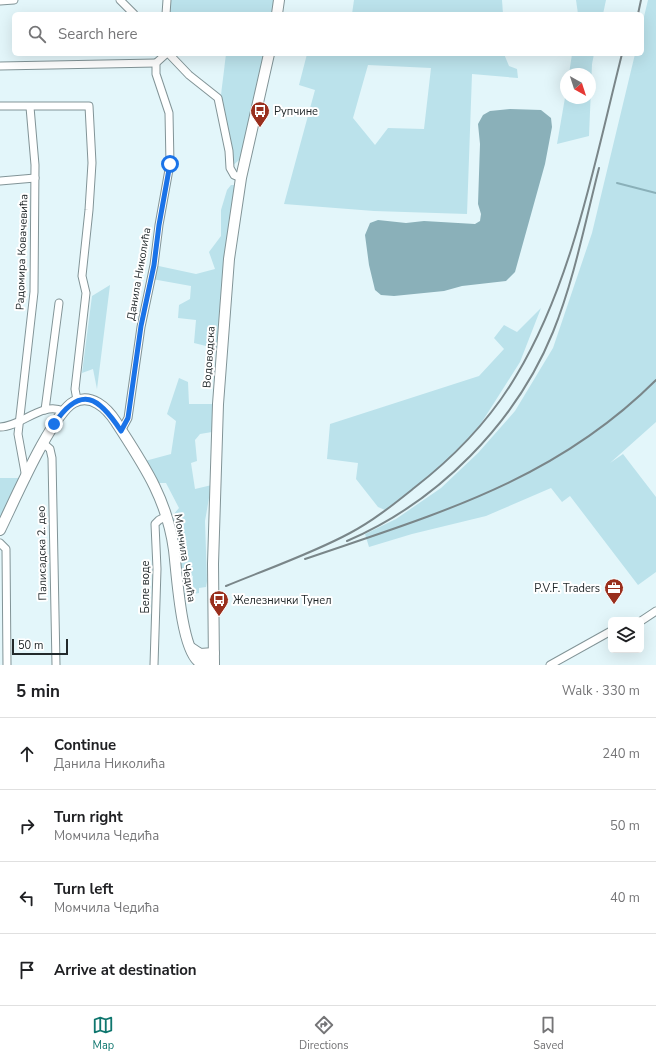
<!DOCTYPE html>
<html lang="en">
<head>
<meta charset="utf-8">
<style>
	:root { --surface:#fff; --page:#f2f2f2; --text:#202124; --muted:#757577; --line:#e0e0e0; --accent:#0f766e }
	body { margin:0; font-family:"Nunito Sans",sans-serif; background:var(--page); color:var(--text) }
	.controls { position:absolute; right:12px; bottom:12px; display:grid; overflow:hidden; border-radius:6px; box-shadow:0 4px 16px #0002 }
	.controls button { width:36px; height:36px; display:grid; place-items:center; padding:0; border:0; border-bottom:1px solid var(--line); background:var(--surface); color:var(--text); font:20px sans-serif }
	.compass { position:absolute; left:560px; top:68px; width:36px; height:36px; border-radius:50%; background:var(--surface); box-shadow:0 4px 16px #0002; rotate:141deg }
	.scale { position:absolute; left:12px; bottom:10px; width:56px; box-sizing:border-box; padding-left:4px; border:2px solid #22292b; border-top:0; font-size:11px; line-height:14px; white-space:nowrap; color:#22292b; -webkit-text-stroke:3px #fff; paint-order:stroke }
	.stop { position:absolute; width:12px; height:12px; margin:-9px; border:3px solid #1a73e8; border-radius:50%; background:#fff }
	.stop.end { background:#1a73e8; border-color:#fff; box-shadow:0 1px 4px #0008 }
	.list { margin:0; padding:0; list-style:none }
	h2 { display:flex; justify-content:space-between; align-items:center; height:52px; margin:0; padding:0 16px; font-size:17px }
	h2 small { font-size:13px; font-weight:400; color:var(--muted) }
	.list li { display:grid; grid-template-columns:26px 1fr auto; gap:12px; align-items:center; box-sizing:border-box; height:72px; padding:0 16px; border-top:1px solid var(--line) }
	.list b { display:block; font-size:15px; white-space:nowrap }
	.list p { margin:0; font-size:13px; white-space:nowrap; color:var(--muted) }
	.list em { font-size:13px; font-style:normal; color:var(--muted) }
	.icon { flex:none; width:22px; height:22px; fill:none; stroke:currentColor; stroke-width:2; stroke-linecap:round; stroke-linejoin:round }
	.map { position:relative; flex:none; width:656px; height:665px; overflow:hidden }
	.search { position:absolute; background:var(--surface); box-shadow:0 4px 16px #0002; left:12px; right:12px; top:12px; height:44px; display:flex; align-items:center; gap:10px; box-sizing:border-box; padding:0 14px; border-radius:6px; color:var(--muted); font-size:15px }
	.sheet { height:340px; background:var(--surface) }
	nav { display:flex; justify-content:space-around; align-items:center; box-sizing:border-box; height:56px; border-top:1px solid var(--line); background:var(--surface); font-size:11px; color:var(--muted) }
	nav a { display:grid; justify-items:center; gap:2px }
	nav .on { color:var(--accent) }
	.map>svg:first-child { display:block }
	.green { fill:#bbe2eb; fill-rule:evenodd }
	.water { fill:#8ab0b9 }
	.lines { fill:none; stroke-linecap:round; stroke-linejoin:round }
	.stream { stroke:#8ab0b9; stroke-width:2 }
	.street-casing { stroke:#829497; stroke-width:9 }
	.secondary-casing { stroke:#829497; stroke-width:12 }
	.street { stroke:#fff; stroke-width:7 }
	.secondary { stroke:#fff; stroke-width:10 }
	.rail { stroke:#7a8689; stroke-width:2 }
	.route { stroke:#1a73e8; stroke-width:5 }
	.labels { text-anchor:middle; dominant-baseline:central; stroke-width:4; stroke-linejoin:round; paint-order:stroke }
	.poi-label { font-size:11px; fill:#22292b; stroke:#fff; text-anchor:start }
	.street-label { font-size:11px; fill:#22292b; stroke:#fff }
</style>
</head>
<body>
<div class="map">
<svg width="656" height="665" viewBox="0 0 656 665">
	<rect width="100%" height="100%" fill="#e3f6fa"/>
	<!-- green -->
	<g class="green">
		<path d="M167 0H279L277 14H166Z"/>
		<path d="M354 0H502L503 14H352Z"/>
		<path d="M576 0H606L603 14H578Z"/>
		<path d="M648 0H656V422L610 463 623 454 656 497V572L638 585 570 496 562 502 551 488 486 516 412 534 369 547 365 534 396 519 441 488 478 453 515 411 553 348 592 233 635 54H642V25Z"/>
		<path d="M226 54H269L247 153 230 168 220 103Z"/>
		<path d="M307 54H504L509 66 517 69 518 78 472 74 467 214 374 211 284 204 315 90 299 85ZM368 65 431 68 424 129 388 128 375 145 353 118Z"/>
		<path d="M572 54H594L592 64 589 136 557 144 566 92V98H590V74H569Z"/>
		<path d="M231 185H240L222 350 194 343 196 320 178 318 179 305 190 299 191 286 152 279 154 265 196 274 215 269 209 252 221 236V210L227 190Z"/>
		<path d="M110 285 97 389 93 369 82 373 92 296Z"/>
		<path d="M541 308 520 362 480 425 460 448 436 471 385 510 378 507 356 479 358 463 327 459 330 424 479 376 504 349 494 338 504 325 517 332Z"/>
		<path d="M179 378 188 382 189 404H218V431L200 434 195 440 197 461 191 463 195 489 216 484V497L209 498 205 521 207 581 206 587 199 588V593L184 596 183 589 192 587 193 576 181 570 173 515 179 508 166 483H159L145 461 171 454 176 421 167 414Z"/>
		<path d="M0 478H26L0 530Z"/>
	</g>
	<!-- water -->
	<path class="water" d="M510 109 541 110 551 118 552 127 545 164 515 272 506 281 462 286 444 291 394 296 381 295 375 290 369 265 365 235 370 223 378 220 406 223 424 221 475 224 480 221 481 214 478 204 480 144 478 124 483 115 490 111Z"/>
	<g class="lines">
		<!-- stream -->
		<path class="stream" d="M617 183 656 193"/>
		<defs>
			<g id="street">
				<path d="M120 0 134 14"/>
				<path d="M0 1 14 0"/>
				<path d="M166 14 167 0"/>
				<path d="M169 54 189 75 218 98 229 151 230 168 234 175 241 178"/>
				<path d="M0 66 156 63"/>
				<path d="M0 106H89L92 163 89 210 82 276 86 293 75 389 77 400"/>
				<path d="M0 181 35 178"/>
				<path d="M45 410 59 303"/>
				<path d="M0 427C21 427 42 401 63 411"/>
				<path d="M121 431 128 418 141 327 154 265 159 225 170 164 169 113 156 74V63L166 54"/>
				<path d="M43 443 50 449 52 458 56 665"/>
				<path d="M26 478 18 434 34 292 35 165 30 107"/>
				<path d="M0 543 6 549 7 665"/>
				<path d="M641 621 656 611"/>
				<path d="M154 665 157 569 155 524 159 520 167 516"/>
				<path d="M550 665 611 631"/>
			</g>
			<g id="secondary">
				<path d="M277 14 279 0"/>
				<path d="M0 530C13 504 52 413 74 402 91 393 107 408 116 422 143 464 167 498 174 550 177 575 181 646 198 661L214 662"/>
				<path d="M191 648 200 654 214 653"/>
				<path d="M214 665 213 564 218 404 229 259 241 178 269 54"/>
			</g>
		</defs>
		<!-- street casing -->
		<use href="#street" class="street-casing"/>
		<!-- secondary casing -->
		<use href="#secondary" class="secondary-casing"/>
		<!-- street -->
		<use href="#street" class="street"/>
		<!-- secondary -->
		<use href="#secondary" class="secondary"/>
		<!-- rail -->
		<g class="rail">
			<path d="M638 14 641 0"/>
			<path d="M347 541C438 502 516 423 553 332 574 280 585 223 599 168"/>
			<path d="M305 559C436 514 555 481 656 380"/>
			<path d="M226 586C267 569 311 554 350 533 373 521 394 504 414 488 454 457 490 420 516 376 573 282 595 160 622 54"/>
		</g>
	</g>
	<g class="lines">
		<!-- route -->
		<path class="route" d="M54 424C81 384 99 397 121 431L128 418 141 326 154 265 159 225 170 164"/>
	</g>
	<!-- icons -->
	<defs>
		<symbol id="bus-pin" viewBox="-11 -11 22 30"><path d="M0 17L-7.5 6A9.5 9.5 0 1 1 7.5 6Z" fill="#992f1d" stroke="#fff"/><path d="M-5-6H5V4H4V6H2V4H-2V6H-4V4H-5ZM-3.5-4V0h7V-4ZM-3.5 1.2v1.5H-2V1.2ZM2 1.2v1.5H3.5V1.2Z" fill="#fff"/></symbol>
		<symbol id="office-pin" viewBox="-11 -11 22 30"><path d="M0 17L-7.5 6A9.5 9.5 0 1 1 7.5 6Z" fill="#992f1d" stroke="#fff"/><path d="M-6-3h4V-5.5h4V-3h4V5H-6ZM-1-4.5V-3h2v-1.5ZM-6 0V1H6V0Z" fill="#fff"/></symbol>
	</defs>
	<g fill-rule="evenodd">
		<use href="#bus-pin" x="249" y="100" width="22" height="30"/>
		<use href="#office-pin" x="603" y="577" width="22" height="30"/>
		<use href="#bus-pin" x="208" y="589" width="22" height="30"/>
	</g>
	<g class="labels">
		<!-- poi labels -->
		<g class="poi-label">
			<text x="274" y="111">Рупчине</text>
			<text x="600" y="588" text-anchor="end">P.V.F. Traders</text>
			<text x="233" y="600">Железнички Тунел</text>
		</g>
		<!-- street labels -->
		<g class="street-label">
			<text transform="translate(22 252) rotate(-88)">Радомира Ковачевића</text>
			<text transform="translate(139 274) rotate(-80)">Данила Николића</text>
			<text transform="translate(209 357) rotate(-86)">Водоводска</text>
			<text transform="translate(42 553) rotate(-91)">Палисадска 2. део</text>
			<text transform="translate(185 558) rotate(81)">Момчила Чедића</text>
			<text transform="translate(145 587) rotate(-90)">Беле воде</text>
		</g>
	</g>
</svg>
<div class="controls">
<button><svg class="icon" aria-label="layers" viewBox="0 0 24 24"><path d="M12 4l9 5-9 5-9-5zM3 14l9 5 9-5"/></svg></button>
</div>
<svg class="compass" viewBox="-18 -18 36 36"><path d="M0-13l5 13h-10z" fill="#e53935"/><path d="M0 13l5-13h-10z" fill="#757577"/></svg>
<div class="scale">50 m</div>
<div class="stop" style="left:170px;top:164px"></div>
<div class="stop end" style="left:54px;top:424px"></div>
<div class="search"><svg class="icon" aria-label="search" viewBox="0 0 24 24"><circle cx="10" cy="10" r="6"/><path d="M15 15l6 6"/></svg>Search here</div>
</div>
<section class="sheet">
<h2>5 min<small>Walk · 330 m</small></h2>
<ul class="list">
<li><svg class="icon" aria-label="ahead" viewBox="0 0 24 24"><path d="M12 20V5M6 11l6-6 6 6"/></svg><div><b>Continue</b><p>Данила Николића</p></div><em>240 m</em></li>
<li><svg class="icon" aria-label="right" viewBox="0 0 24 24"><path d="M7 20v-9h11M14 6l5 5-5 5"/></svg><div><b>Turn right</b><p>Момчила Чедића</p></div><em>50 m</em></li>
<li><svg class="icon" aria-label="left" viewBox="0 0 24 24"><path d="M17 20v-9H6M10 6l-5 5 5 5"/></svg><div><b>Turn left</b><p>Момчила Чедића</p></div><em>40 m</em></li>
<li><svg class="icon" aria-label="arrive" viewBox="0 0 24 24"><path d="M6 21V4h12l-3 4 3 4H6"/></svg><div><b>Arrive at destination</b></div></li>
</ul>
</section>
<nav>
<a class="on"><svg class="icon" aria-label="map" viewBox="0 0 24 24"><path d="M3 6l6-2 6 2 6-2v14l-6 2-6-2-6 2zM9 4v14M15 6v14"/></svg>Map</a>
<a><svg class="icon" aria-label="directions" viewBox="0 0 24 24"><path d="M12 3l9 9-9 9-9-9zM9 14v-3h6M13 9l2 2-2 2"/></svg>Directions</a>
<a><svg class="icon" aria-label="saved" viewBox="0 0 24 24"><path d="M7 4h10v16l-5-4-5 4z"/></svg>Saved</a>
</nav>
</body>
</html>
